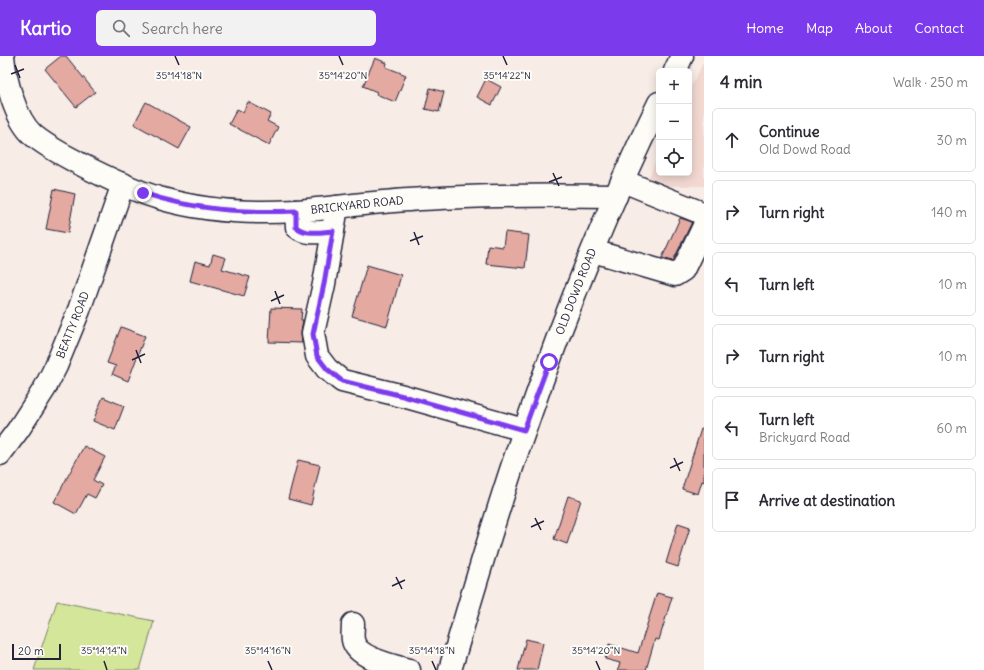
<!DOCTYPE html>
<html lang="en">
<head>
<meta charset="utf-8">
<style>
	:root { --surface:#fff; --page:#f2f2f3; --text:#2b2b33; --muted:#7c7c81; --line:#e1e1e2; --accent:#7c3aed }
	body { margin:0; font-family:Delius,sans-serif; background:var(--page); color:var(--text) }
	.controls { position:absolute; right:12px; top:12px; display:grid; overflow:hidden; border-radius:6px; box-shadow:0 2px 10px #0003 }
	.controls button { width:36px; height:36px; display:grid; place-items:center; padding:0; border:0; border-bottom:1px solid var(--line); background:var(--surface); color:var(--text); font:20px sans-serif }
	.scale { position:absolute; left:12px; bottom:10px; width:49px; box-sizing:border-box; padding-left:4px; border:2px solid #22223b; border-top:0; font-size:11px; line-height:14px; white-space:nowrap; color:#22223b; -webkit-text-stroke:3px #fdfcf7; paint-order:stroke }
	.stop { position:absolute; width:12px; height:12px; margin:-9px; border:3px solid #7c3aed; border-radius:50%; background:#fff }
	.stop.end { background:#7c3aed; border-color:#fff; box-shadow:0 1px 4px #0008 }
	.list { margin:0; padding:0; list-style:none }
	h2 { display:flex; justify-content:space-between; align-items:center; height:52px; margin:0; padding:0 16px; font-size:17px }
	h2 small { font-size:13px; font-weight:400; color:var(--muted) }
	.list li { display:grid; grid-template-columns:26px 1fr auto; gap:12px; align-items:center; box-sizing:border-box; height:64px; margin:0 8px 8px; padding:0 8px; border:1px solid var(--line); border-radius:6px }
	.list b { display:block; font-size:15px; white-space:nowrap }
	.list p { margin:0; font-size:13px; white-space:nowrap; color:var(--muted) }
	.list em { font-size:13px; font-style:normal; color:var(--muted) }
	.icon { flex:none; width:22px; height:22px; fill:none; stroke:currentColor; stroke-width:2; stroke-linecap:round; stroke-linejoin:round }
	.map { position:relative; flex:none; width:704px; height:614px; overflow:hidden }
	header { display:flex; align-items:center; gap:24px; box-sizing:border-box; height:56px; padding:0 20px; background:var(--accent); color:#fff }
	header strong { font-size:19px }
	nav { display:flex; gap:22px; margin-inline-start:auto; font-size:14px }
	.search { width:280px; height:36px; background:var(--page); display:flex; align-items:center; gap:10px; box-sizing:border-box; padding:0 14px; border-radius:6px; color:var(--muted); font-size:15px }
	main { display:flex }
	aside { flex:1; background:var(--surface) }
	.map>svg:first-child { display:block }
	.built { fill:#f2d8d1 }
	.green { fill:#d3e69a; stroke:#7a846a }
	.building { fill:#e4aaa1; stroke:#22223b }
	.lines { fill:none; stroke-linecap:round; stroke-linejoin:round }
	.minor-casing { stroke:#22223b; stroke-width:25 }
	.minor { stroke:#fdfcf7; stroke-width:22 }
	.route { stroke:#7c3aed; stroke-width:5 }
	.ticks { fill:none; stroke:#22223b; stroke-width:1.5 }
	.labels { text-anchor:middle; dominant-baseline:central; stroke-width:4; stroke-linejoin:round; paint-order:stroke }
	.street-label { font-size:11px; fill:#22223b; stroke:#fdfcf7 }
	.ticks-label { font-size:10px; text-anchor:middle; fill:#22223b; stroke:#fdfcf7; stroke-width:4; stroke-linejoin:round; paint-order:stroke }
</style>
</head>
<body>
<header>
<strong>Kartio</strong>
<div class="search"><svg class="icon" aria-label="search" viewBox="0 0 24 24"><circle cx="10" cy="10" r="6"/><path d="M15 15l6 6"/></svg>Search here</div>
<nav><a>Home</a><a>Map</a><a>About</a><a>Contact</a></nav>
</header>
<main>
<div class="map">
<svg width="704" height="614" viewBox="0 0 704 614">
	<rect width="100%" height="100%" fill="#f8ece6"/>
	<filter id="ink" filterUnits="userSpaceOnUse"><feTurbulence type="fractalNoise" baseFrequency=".025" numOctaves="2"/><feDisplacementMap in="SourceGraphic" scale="8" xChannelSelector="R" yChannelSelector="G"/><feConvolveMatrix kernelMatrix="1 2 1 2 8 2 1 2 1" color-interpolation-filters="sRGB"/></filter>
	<g filter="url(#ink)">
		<!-- built -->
		<path class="built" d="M704 5V130H645L659 98V117H689V35Z"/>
		<!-- green -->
		<path class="green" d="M57 545 154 565 140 614H34Z"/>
		<!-- building -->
		<g class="building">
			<path d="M61 0H66L95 36 76 51 45 13Z"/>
			<path d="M375 2 387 7 386 11 406 19 395 46 376 38 377 36 363 30Z"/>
			<path d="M486 23 501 31 492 49 477 41Z"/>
			<path d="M430 32 444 36 439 56 425 53Z"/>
			<path d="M146 46 191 71 179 93 134 68Z"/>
			<path d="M248 46 271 58 267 65 278 71 269 89 229 68 237 53 243 56Z"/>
			<path d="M54 133 75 138 68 177 46 173Z"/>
			<path d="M680 162 692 166 673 205 662 202Z"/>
			<path d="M505 176 529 179 525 212 486 208 488 189 503 191Z"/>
			<path d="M213 198 226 202 222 213 250 221 244 240 190 225 195 205 210 209Z"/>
			<path d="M367 209 401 219 387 270 352 260Z"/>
			<path d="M271 252 302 253 301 264H303L301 279 302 287 269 286Z"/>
			<path d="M121 271 145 280 128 325 112 318 116 310 107 307Z"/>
			<path d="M103 341 124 350 115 374 93 365Z"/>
			<path d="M701 373H704V426L702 425 698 438 682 433Z"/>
			<path d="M84 390 105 401 93 424 102 429 95 442 87 438 76 458 54 446Z"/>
			<path d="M298 404 320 409 311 449 288 443Z"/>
			<path d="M568 440 581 444 567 488 554 483Z"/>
			<path d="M678 467 690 471 678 511 666 507Z"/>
			<path d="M657 537 672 541 659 584 655 583 646 614H618L620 607 605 603 609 588 638 597Z"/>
			<path d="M526 583 543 587 537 614H518Z"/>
		</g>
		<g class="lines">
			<defs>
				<g id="minor">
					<path id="s1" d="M3 0C5 23 15 63 33 79 47 91 64 99 80 108 105 121 132 134 159 142 203 155 251 158 296 155 334 152 372 146 409 144 478 139 547 139 616 140"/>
					<path d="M675 15 682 0"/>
					<path d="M623 125 702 157 704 163"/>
					<path d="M337 151 324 228 313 277 317 300 327 313 342 325 403 340 524 374"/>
					<path d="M296 155 297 171C306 179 321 176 333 175"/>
					<path d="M593 195 675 219 683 214 704 170"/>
					<path id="s2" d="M0 398 18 374 45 332 56 310 79 254 123 128"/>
					<path d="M353 568C353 573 352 579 353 584 356 602 394 610 409 614"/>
					<path id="s3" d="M450 614C474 533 497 452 525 373 563 262 607 152 659 47"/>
				</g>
			</defs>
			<!-- minor casing -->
			<use href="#minor" class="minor-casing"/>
			<!-- minor -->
			<use href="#minor" class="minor"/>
		</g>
	</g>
	<g class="lines" filter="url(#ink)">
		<!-- route -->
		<path class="route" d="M143 137C193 154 244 157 296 155V171C306 179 321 176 333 175L324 228 313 278 317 300 327 313 342 325 403 340 524 374 549 306"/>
	</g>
	<!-- ticks -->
	<path class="ticks" d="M175 0 179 9M339 0 343 9M503 0 507 9M15 9 20 22M11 18 24 13M553 117 559 130M549 126 562 121M414 176 419 189M410 185 423 180M275 235 280 248M271 245 284 239M136 294 141 307M132 304 145 298M674 402 680 415M670 412 683 406M535 462 541 474M531 471 544 465M396 521 402 533M392 530 405 524M104 605 107 614M268 605 272 614M432 605 436 614M596 605 600 614"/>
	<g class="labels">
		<!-- street labels -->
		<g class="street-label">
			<text stroke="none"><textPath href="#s1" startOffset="427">BRICKYARD ROAD</textPath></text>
			<text stroke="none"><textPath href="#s3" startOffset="399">OLD DOWD ROAD</textPath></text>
			<text stroke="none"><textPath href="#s2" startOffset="149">BEATTY ROAD</textPath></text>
		</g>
	</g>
	<g class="ticks-label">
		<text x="179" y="23">35°14'18"N</text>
		<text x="343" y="23">35°14'20"N</text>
		<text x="507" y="23">35°14'22"N</text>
		<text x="104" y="598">35°14'14"N</text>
		<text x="268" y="598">35°14'16"N</text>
		<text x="432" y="598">35°14'18"N</text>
		<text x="596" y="598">35°14'20"N</text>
	</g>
</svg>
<div class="controls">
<button>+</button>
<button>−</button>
<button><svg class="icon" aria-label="locate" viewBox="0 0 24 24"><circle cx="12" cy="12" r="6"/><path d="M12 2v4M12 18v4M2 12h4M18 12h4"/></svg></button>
</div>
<div class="scale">20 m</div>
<div class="stop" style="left:549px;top:306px"></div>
<div class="stop end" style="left:143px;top:137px"></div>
</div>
<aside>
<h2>4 min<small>Walk · 250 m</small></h2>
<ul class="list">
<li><svg class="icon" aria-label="ahead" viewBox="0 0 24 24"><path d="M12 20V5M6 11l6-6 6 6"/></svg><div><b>Continue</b><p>Old Dowd Road</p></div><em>30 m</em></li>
<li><svg class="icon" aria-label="right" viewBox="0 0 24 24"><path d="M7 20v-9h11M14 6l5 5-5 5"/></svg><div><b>Turn right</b></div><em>140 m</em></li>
<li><svg class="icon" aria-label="left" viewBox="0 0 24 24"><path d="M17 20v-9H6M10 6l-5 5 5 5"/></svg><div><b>Turn left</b></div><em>10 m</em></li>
<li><svg class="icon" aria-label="right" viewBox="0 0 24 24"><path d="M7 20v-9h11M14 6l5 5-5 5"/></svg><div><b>Turn right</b></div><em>10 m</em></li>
<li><svg class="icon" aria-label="left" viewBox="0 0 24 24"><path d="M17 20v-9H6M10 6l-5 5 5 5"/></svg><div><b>Turn left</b><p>Brickyard Road</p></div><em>60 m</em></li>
<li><svg class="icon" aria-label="arrive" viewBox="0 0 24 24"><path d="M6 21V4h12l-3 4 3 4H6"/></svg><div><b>Arrive at destination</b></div></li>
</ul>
</aside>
</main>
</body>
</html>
